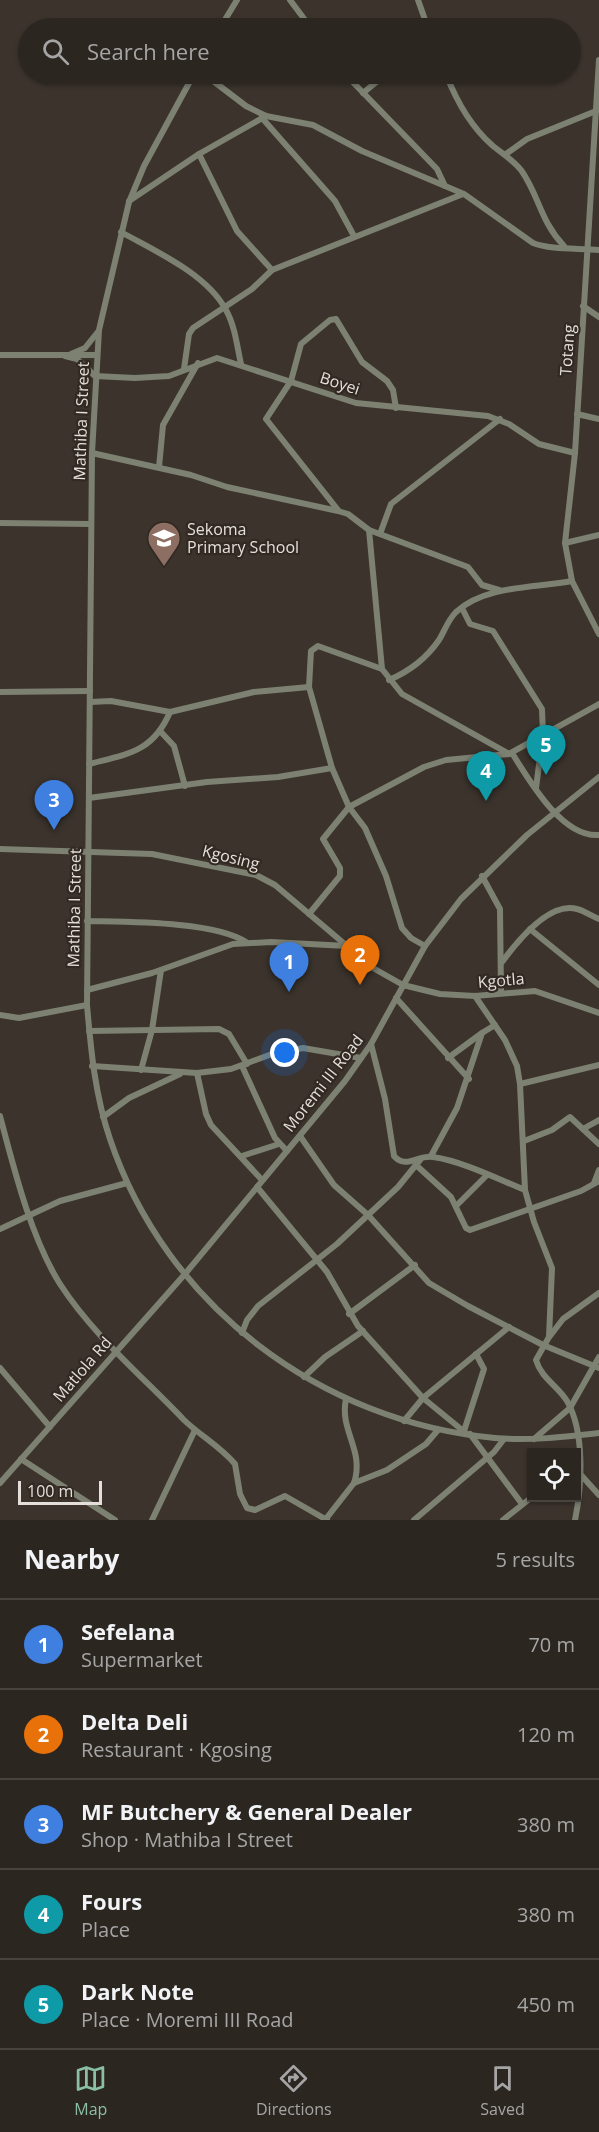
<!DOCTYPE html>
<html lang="en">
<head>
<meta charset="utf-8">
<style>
	:root { --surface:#2c2621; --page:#342e2a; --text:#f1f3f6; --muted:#a6a5a5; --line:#48433f; --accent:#8abfa5 }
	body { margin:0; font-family:"Open Sans",sans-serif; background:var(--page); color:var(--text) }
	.controls { position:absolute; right:18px; bottom:18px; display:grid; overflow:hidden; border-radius:0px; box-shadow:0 2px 4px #0004 }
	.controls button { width:54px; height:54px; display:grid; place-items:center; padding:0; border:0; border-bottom:2px solid var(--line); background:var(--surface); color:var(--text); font:30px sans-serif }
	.scale { position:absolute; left:18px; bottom:15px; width:84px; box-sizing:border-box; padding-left:6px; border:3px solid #e4dfda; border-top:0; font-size:16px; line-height:21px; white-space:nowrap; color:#e4dfda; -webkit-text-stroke:4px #312922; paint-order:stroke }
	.you { position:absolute; left:285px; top:1053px; width:21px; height:21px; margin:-15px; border:4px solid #fff; border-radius:50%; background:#1a73e8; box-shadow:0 0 0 9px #1a73e833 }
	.badge { display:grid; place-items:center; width:39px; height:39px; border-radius:50%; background:var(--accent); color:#fff; font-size:20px; font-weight:700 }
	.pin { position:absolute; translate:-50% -50px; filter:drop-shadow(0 2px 3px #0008) }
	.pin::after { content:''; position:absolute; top:32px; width:21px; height:18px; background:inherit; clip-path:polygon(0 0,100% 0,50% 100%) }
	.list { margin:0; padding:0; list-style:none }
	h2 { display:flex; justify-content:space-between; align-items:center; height:78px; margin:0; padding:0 24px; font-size:26px }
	h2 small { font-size:20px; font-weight:400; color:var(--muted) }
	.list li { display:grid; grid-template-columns:39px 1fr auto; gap:18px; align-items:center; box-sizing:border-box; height:90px; padding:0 24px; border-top:2px solid var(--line) }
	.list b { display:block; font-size:22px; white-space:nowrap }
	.list p { margin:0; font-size:20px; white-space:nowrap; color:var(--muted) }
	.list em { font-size:20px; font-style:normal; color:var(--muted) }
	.icon { flex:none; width:33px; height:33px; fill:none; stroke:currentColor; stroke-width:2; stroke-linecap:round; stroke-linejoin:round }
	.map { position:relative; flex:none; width:599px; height:1520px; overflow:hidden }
	.search { position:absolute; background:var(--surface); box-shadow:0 2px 4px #0004; left:18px; right:18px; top:18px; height:66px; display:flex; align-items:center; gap:15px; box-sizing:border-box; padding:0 21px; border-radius:33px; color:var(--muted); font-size:22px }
	.sheet { height:528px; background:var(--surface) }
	nav { display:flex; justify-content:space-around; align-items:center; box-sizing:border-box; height:84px; border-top:2px solid var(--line); background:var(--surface); font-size:16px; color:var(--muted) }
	nav a { display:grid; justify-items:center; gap:3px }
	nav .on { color:var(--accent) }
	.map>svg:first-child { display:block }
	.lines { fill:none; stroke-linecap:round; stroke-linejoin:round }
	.minor { stroke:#7c8172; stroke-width:6 }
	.labels { text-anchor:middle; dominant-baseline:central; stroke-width:4.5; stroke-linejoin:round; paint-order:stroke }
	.street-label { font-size:16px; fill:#e4dfda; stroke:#312922 }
	.poi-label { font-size:16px; fill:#e4dfda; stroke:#312922; text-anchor:start }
</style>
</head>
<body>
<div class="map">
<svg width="599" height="1520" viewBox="0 0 599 1520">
	<rect width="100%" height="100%" fill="#3b332c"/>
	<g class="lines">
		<!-- minor -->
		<g class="minor">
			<path d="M290 0 311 28"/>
			<path d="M418 0 428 28"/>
			<path d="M220 28 237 0"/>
			<path d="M599 60 575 453 565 543 572 581 599 634"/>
			<path d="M194 74 144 166 129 202 99 330 92 453 87 1005C91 1051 95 1095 110 1139 166 1306 321 1422 495 1438 530 1441 565 1437 599 1433"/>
			<path d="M204 74 246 106 266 116 313 125 362 151 464 194 533 243C550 250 579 248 599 250"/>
			<path d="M345 74 437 169 445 186"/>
			<path d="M446 74C456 100 471 127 493 146 503 154 513 160 521 170 539 195 540 221 564 246"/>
			<path d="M363 93 386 74"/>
			<path d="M266 116 199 154 237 231 272 270"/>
			<path d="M262 118 335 201 354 236"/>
			<path d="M506 154 527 139 596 111"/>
			<path d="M129 201 199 154"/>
			<path d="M121 232C155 251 207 274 226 310 235 326 237 346 241 364"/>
			<path d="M583 306 599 317"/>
			<path d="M71 354 85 348 97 333"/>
			<path d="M0 355H97"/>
			<path d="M65 356 77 359 95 376 135 378 169 376 217 358 356 403 488 416 509 424 539 444 575 453"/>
			<path d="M184 369 189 334 193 328 252 289 272 270 463 194"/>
			<path d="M577 414 599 419"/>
			<path d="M92 453 191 475 227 487 338 511 348 514 369 530 382 669 402 694 509 754"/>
			<path d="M159 467 163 425 198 363"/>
			<path d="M338 510 266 419 291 381 301 344 330 320 336 319 362 362 387 381 393 390 396 408"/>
			<path d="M0 523 91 524"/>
			<path d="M369 530 468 567 482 585 499 590"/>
			<path d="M380 534 391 504 500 419"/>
			<path d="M565 543 599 535"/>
			<path d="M462 608 470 624 493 631 542 709 543 734 536 788"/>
			<path d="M389 680C410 671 426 659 439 640 445 630 448 620 456 612 485 585 535 588 572 581"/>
			<path d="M0 692 90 691"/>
			<path d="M90 702 111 701 170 712 254 692 309 687 311 651 318 646 382 669"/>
			<path d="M161 732 174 746 185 786"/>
			<path d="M512 753C529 780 562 838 599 835"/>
			<path d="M89 764C128 754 153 752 170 712"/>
			<path d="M332 768 349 807 365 828 386 876 402 928 411 938 425 946"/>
			<path d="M89 798 207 782 278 777 332 768 309 687"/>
			<path d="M0 849 152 854 256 875 275 885 373 968 403 985 440 994 475 996 535 991 599 1013"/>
			<path d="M482 876 500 909 501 992"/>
			<path d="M309 914 340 876V868L323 839 349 807 424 767 446 760 509 754 599 704"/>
			<path d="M87 921C127 922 214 921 246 942"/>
			<path d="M530 929 599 985"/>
			<path d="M502 962C516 943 549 901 577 909 585 911 591 916 599 919"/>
			<path d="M87 990 152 973 233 944 271 942 347 946"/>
			<path d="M475 996 505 1040 517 1066 520 1084 525 1190 534 1222 552 1268 549 1337 536 1360C541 1378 558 1386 567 1401 585 1432 582 1486 575 1520"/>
			<path d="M396 998 469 1079"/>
			<path d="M0 1015 19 1018 87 1005"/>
			<path d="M89 1031 219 1029 229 1034 247 1064"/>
			<path d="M371 1044 385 1099 394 1156C406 1170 419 1154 433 1157 462 1161 498 1179 525 1190"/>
			<path d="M448 1058 482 1033"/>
			<path d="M92 1066 197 1073 231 1069 272 1054 303 1048 361 1058"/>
			<path d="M242 1066 275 1138 287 1151"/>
			<path d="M141 1070 152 1030 161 970"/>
			<path d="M197 1073 206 1114 211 1125 262 1180"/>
			<path d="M520 1084 599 1065"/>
			<path d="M0 1116C14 1169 31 1238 60 1284 93 1335 142 1376 183 1419 199 1435 220 1446 235 1464L240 1494 247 1508 255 1510 285 1496 327 1520"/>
			<path d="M103 1117 129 1098 180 1074"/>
			<path d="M583 1129 599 1120"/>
			<path d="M300 1136 334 1185 368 1215 429 1283 468 1306 543 1345 599 1368"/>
			<path d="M524 1141 552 1130 570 1117 599 1144"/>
			<path d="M242 1156 279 1144"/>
			<path d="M431 1156 457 1108 482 1033 495 1025"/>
			<path d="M416 1165 451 1197 466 1228 470 1230 581 1191 599 1181"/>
			<path d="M594 1183 599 1170"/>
			<path d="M257 1187 327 1272 358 1326 423 1398 467 1434"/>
			<path d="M457 1205 487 1175"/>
			<path d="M0 1229 60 1201 127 1183"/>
			<path d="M349 1314 415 1265"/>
			<path d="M242 1333 247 1320 258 1306 337 1244 398 1187 420 1160"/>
			<path d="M550 1336 563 1319 599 1293"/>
			<path d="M0 1368 50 1427"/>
			<path d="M304 1377 325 1357 363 1331"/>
			<path d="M346 1399C339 1431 365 1450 354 1483"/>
			<path d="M404 1421 423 1398 509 1327"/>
			<path d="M464 1431 484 1369 476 1354"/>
			<path d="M470 1434 522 1504"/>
			<path d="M534 1439 570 1408 599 1357"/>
			<path d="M21 1459 115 1520"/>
			<path d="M581 1475 599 1495"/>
			<path d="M0 1483 185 1274 345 1081 371 1044 425 946 461 899 527 835 599 777"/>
			<path d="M152 1520 195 1430"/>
			<path d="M325 1520 354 1483 387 1470 426 1444 438 1430"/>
			<path d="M414 1520 494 1452 504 1439"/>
			<path d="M503 1520 532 1497"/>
		</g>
	</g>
	<!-- icons -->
	<defs>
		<symbol id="school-pin" viewBox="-11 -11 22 30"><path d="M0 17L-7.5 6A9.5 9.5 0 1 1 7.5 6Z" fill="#8d6e63" stroke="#312922"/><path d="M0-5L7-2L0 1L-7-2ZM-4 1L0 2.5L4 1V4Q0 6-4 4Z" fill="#fff"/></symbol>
	</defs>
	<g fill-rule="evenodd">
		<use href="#school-pin" x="145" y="519" width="38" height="52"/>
	</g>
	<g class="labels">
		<!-- street labels -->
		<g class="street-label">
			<text transform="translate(567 350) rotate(-86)">Totang</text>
			<text transform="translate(340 383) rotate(18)">Boyei</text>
			<text transform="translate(81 421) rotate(-88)">Mathiba I Street</text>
			<text transform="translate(231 857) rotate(14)">Kgosing</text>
			<text transform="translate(74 908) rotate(-89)">Mathiba I Street</text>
			<text transform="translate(501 980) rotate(-5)">Kgotla</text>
			<text transform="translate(323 1083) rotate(-52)">Moremi III Road</text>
			<text transform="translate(82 1369) rotate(-49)">Matlola Rd</text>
		</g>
		<!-- poi labels -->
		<g class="poi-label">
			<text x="187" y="529">Sekoma<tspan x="187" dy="18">Primary School</tspan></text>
		</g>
	</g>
</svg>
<div class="controls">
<button><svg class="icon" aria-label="locate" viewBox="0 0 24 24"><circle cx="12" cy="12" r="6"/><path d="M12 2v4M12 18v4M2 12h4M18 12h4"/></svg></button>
</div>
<div class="scale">100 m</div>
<div class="you"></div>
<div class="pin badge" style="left:289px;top:992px;background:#3f7fe0">1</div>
<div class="pin badge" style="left:360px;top:985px;background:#e8710a">2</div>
<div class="pin badge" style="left:54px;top:830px;background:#3f7fe0">3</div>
<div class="pin badge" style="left:486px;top:801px;background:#0f9aa8">4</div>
<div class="pin badge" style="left:546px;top:775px;background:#0f9aa8">5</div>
<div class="search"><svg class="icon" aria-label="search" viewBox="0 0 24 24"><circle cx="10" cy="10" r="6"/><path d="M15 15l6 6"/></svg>Search here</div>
</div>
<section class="sheet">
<h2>Nearby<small>5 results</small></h2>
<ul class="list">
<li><span class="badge" style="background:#3f7fe0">1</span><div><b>Sefelana</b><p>Supermarket</p></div><em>70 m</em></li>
<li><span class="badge" style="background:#e8710a">2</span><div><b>Delta Deli</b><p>Restaurant · Kgosing</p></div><em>120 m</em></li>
<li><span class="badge" style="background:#3f7fe0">3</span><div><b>MF Butchery &amp; General Dealer</b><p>Shop · Mathiba I Street</p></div><em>380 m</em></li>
<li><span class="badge" style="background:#0f9aa8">4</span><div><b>Fours</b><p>Place</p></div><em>380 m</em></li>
<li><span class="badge" style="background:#0f9aa8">5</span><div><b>Dark Note</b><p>Place · Moremi III Road</p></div><em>450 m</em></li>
</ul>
</section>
<nav>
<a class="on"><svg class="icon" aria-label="map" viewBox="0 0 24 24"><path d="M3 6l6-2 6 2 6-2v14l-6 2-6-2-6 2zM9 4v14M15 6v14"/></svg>Map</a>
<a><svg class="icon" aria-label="directions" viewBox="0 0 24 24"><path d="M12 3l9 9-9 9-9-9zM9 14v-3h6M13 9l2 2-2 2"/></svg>Directions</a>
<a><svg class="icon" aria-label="saved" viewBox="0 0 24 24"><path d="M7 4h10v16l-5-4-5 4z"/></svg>Saved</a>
</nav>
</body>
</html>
